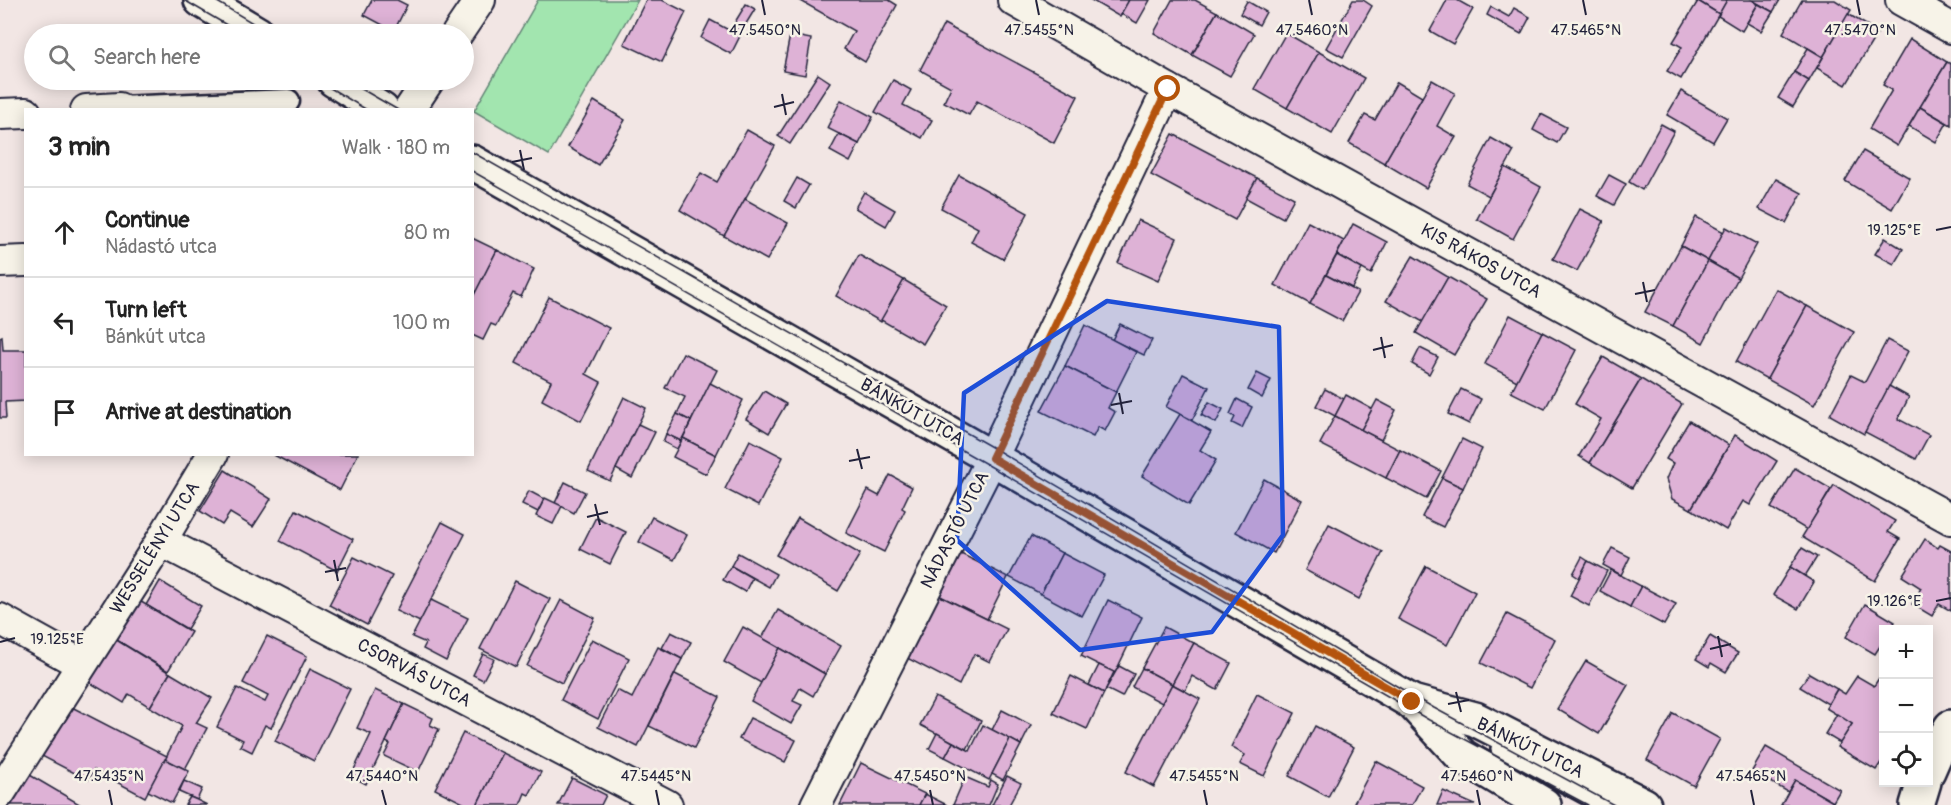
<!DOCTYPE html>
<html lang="en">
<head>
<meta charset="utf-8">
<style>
	:root { --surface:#fff; --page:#f2f2f2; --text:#222; --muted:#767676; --line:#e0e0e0 }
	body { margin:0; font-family:Pangolin,sans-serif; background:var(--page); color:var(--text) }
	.controls { position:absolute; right:18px; bottom:18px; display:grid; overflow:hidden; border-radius:0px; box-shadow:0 3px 15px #0003 }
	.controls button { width:54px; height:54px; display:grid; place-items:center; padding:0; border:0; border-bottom:2px solid var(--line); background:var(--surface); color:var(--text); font:30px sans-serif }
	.stop { position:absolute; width:18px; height:18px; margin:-14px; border:4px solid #b45309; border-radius:50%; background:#fff }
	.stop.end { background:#b45309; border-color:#fff; box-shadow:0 2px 6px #0008 }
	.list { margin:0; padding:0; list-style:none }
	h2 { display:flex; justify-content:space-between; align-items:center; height:78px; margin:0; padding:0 24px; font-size:26px }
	h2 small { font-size:20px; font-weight:400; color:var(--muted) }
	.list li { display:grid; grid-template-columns:39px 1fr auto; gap:18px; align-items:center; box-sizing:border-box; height:90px; padding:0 24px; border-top:2px solid var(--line) }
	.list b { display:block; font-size:22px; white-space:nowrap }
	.list p { margin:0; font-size:20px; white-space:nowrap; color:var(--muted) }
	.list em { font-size:20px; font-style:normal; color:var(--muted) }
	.icon { flex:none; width:33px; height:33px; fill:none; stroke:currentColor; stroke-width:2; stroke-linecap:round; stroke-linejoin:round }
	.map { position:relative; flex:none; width:1951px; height:805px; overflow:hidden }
	.search { position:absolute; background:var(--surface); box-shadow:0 3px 15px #0003; left:24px; top:24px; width:450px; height:66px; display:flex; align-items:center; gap:15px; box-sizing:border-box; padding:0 21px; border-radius:33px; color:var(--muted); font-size:22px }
	.panel { position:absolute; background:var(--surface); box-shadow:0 3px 15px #0003; left:24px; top:108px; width:450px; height:348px; border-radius:0px }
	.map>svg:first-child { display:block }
	.green { fill:#a2e5af; stroke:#628475; stroke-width:1.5 }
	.building { fill:#deb2d6; stroke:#22223b; stroke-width:1.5 }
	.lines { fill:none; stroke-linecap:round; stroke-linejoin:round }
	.service-casing { stroke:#22223b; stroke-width:20 }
	.pedestrian-casing { stroke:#22223b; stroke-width:27 }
	.minor-casing { stroke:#22223b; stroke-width:34 }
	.tertiary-casing { stroke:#22223b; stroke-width:38 }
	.service { stroke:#f7f3e8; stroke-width:15 }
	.pedestrian { stroke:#f7f3e8; stroke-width:22 }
	.minor { stroke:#f7f3e8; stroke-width:30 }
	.tertiary { stroke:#f7f3e8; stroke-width:33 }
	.tram { stroke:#22223b; stroke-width:1.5 }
	.route { stroke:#b45309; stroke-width:8 }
	.marked { fill:#1d4ed8; fill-opacity:0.2; stroke:#1d4ed8; stroke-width:4.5; stroke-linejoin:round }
	.ticks { fill:none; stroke:#22223b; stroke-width:2 }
	.labels { text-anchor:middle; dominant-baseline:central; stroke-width:5; stroke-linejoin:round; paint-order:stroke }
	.street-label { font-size:18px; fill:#22223b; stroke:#f7f3e8 }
	.ticks-label { font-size:15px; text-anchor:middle; fill:#22223b; stroke:#f7f3e8; stroke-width:5; stroke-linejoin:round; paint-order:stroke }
</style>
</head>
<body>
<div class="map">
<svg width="1951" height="805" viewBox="0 0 1951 805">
	<rect width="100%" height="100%" fill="#f2e6e4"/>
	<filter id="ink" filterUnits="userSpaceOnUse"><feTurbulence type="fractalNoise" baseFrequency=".0167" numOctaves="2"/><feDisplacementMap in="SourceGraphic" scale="12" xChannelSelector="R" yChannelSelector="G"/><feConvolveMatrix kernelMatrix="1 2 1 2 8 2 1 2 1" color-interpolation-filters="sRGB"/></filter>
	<g filter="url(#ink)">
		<!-- green -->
		<path class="green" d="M538 0H638L549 155 474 111Z"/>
		<!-- building -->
		<g class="building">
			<path d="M372 0H397L407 5 394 31 364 15Z"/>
			<path d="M646 0H662L686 12 662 62 624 44Z"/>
			<path d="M799 0H889L897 5 865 62 844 49 854 31Z"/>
			<path d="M1091 0H1129L1120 17Z"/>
			<path d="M1129 0H1150L1137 23 1121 14Z"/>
			<path d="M1172 0H1195L1217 12 1192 55 1154 33Z"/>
			<path d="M1353 0H1363L1372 6 1343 57 1326 48Z"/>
			<path d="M1447 0H1457L1473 9 1453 44 1430 31Z"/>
			<path d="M1698 0H1727L1719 14 1698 1Z"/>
			<path d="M1727 0H1752L1758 4 1742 31 1718 16Z"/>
			<path d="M1752 0H1780L1773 12Z"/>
			<path d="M1802 0H1835L1851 10 1823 57 1783 33Z"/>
			<path d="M1247 1 1266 12 1259 25 1240 14Z"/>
			<path d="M1698 1 1719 14 1681 79 1667 71 1682 47 1673 42Z"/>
			<path d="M746 4 755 9 741 32 732 27Z"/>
			<path d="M1758 4 1773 12 1761 31 1747 23Z"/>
			<path d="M1491 7 1509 17 1514 8 1530 17 1521 34 1487 15Z"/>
			<path d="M1217 12 1254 34 1230 76 1192 55Z"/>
			<path d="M1848 14 1878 32 1846 85 1817 68Z"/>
			<path d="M710 20 740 36 731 54 701 38Z"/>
			<path d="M944 24 1078 96 1054 143 977 101 969 115 944 102 951 87 920 70Z"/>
			<path d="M1286 33 1319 52 1287 108 1254 89Z"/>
			<path d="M790 35 811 39 805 75 783 71Z"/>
			<path d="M1910 39 1947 62 1897 146 1869 129 1892 90 1883 85Z"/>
			<path d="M1808 48 1823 57 1809 81 1794 72Z"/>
			<path d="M1319 52 1364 78 1332 134 1287 108Z"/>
			<path d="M1947 62 1951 64V125L1920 107Z"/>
			<path d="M1794 72 1809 81 1793 107 1778 98Z"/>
			<path d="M818 74 830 82 790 144 778 136Z"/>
			<path d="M893 80 911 90 903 105 932 120 922 138 875 112Z"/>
			<path d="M1432 80 1455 93 1437 126 1456 137 1426 188 1384 163Z"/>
			<path d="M1397 82 1422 97 1384 163 1349 143 1365 115 1375 120Z"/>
			<path d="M1681 91 1727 118 1713 142 1667 115Z"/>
			<path d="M841 100 873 117 859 144 827 128Z"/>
			<path d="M594 101 625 120 598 165 568 147Z"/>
			<path d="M1920 107 1947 123 1936 142 1909 126Z"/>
			<path d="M1541 114 1566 127 1557 143 1533 130Z"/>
			<path d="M1661 124 1674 131 1642 190 1629 182Z"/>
			<path d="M747 130 775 146 724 236 680 210 701 173 717 182Z"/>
			<path d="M839 134 859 144 850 162 830 151Z"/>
			<path d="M1173 134 1257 178 1235 220 1151 175Z"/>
			<path d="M1491 138 1514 151 1489 196 1467 184Z"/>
			<path d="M1863 151 1910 178 1892 209 1845 181Z"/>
			<path d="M1505 167 1541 187 1513 239 1477 219Z"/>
			<path d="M959 175 1028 213 1003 259 971 242 978 228 941 208Z"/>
			<path d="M1609 175 1626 184 1614 205 1597 196Z"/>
			<path d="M797 178 809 185 796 208 784 201Z"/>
			<path d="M1257 178 1294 198 1283 218 1246 198Z"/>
			<path d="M1776 179 1802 193 1786 223 1759 209Z"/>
			<path d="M864 192 895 210 886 226 855 208Z"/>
			<path d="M745 199 788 223 767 260 724 236Z"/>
			<path d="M1580 209 1604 221 1577 271 1553 259Z"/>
			<path d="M1696 217 1724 232 1708 261 1681 246Z"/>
			<path d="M1138 220 1177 238 1158 281 1118 263Z"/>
			<path d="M1308 222 1344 241 1310 304 1275 285Z"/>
			<path d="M1353 224 1387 242 1371 274 1337 255Z"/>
			<path d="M1726 227 1757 244 1738 278 1708 261Z"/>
			<path d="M472 238 497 250 476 292 472 290Z"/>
			<path d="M1885 238 1903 249 1894 264 1875 254Z"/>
			<path d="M1681 246 1708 261 1673 326 1645 312Z"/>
			<path d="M497 250 534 269 521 297 513 293 496 326 491 324 483 340 472 335V299Z"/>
			<path d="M859 255 904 280 881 322 836 296Z"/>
			<path d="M1337 255 1362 269 1352 288 1326 275Z"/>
			<path d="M1413 256 1448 277 1423 322 1386 301Z"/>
			<path d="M1708 261 1738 278 1703 343 1673 326Z"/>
			<path d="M1326 275 1358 292 1342 321 1310 304Z"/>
			<path d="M1448 277 1487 299 1454 355 1416 333Z"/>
			<path d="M904 280 946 305 923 344 881 320Z"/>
			<path d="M1776 289 1807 306 1767 379 1736 362Z"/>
			<path d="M549 297 609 328 586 374 601 382 581 421 542 400 551 381 516 363Z"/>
			<path d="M1807 306 1854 332 1814 405 1767 379Z"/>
			<path d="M1510 315 1542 332 1517 381 1485 364Z"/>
			<path d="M1120 324 1152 340 1144 355 1112 340Z"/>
			<path d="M1085 325 1136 352 1116 392 1065 366Z"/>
			<path d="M1542 332 1576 350 1545 409 1511 392Z"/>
			<path d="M2 336 3 350H26V401L5 402 6 418H0V337Z"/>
			<path d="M1887 340 1908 351 1864 434 1830 415 1851 375 1865 382Z"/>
			<path d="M1420 348 1438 357 1429 374 1412 364Z"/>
			<path d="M683 353 717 370 691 421 677 414 685 397 665 388Z"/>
			<path d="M1603 357 1641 379 1590 463 1579 456 1601 419 1575 404Z"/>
			<path d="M1065 366 1116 392 1108 408 1115 412 1105 431 1098 427 1093 437 1041 411Z"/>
			<path d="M1257 373 1271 380 1262 398 1248 390Z"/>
			<path d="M1183 374 1209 387 1192 420 1166 407Z"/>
			<path d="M1641 379 1682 404 1632 488 1590 463Z"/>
			<path d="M710 383 743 400 716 455 683 438Z"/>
			<path d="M1889 386 1909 397 1898 419 1929 435 1916 459 1865 432Z"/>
			<path d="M1325 389 1344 399 1335 416 1316 406Z"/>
			<path d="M1461 389 1481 399 1469 424 1448 414Z"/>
			<path d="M764 391 786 404 769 433 746 419Z"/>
			<path d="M1346 395 1372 409 1361 430 1335 416Z"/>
			<path d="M624 397 646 408 610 481 588 471Z"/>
			<path d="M1237 399 1252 407 1242 428 1232 423 1235 417 1230 414Z"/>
			<path d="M1377 400 1396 410 1381 440 1361 430Z"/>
			<path d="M1209 402 1223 409 1216 423 1201 415Z"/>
			<path d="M677 414 691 421 681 441 666 434Z"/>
			<path d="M1180 414 1211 432 1200 450 1216 460 1189 505 1142 476Z"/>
			<path d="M1335 416 1400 450 1386 478 1320 444Z"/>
			<path d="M1689 421 1729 445 1691 509 1672 499 1666 479 1673 463 1666 459Z"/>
			<path d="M638 424 655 432 632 478 616 469Z"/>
			<path d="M666 434 681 441 677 449 663 442Z"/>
			<path d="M1735 435 1777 461 1750 505 1743 501 1726 530 1691 509Z"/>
			<path d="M683 438 716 455 706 474 673 457Z"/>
			<path d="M1462 439 1482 449 1463 488 1442 478Z"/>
			<path d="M750 440 783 457 758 506 725 489Z"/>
			<path d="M1400 450 1441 471 1426 499 1386 478Z"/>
			<path d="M272 454H358L340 490Z"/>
			<path d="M1795 468 1831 489 1807 530 1771 508Z"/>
			<path d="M225 470 271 499 253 527 230 513 222 525 200 511Z"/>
			<path d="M890 475 912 487 902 508 905 510 884 552 846 533 868 490 879 496Z"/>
			<path d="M1442 478 1463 488 1443 527 1422 517Z"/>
			<path d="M1264 479 1302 500 1274 553 1236 532Z"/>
			<path d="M565 482 585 492 574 513 555 503Z"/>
			<path d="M1834 485 1895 521 1888 532 1900 539 1875 581 1802 537Z"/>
			<path d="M529 491 544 499 538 512 522 504Z"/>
			<path d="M545 498 562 506 553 524 536 516Z"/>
			<path d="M296 510 353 539 337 571 280 541Z"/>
			<path d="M596 517 626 532 610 564 580 549Z"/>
			<path d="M652 517 687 535 674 560 639 542Z"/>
			<path d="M798 518 860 554 838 591 776 555Z"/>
			<path d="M442 522 465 534 420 622 396 611Z"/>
			<path d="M1329 524 1383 552 1359 599 1305 570Z"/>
			<path d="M1031 536 1062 553 1041 594 1009 577Z"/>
			<path d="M1925 539 1938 548 1940 545 1951 551V611L1939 604 1932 616 1912 604 1921 588 1902 576Z"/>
			<path d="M1612 548 1630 557 1621 575 1603 565Z"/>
			<path d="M1802 548 1817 557 1805 576 1790 567Z"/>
			<path d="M738 553 776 574 769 587 731 566Z"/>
			<path d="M959 553 1008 577 987 619 938 595Z"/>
			<path d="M1062 553 1104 575 1082 616 1041 594Z"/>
			<path d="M354 557 392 576 367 625 329 605Z"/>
			<path d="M1582 557 1588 561 1579 578 1573 574Z"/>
			<path d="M1588 561 1607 571 1589 606 1570 596Z"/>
			<path d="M731 566 752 578 745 592 723 580Z"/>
			<path d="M1426 566 1475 592 1447 645 1398 619Z"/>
			<path d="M1790 567 1814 582 1798 609 1773 595Z"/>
			<path d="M1611 570 1641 586 1630 607 1600 591Z"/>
			<path d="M160 581 201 606 187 629 146 605Z"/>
			<path d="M515 581 550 599 516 667 480 649Z"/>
			<path d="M1641 586 1676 604 1664 625 1630 607Z"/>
			<path d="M938 595 1007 629 990 662 974 654 959 685 907 658Z"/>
			<path d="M133 597 191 632 168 671 110 636Z"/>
			<path d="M431 600 468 618 446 661 423 649 426 643 412 637Z"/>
			<path d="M561 600 595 618 562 683 527 666Z"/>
			<path d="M1108 600 1142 617 1115 673 1081 656Z"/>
			<path d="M1865 604 1895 622 1890 630H1884V640L1875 654 1846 637Z"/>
			<path d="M778 610 841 646 825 674 762 638Z"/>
			<path d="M1507 614 1555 639 1530 688 1481 663Z"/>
			<path d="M743 627 780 648 761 683 724 662Z"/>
			<path d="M1164 627 1194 643 1172 684 1142 668Z"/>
			<path d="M671 632 691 642 682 659 662 648Z"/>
			<path d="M110 636 170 673 150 707 129 694 124 703 84 679Z"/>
			<path d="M267 636 307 656 271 728 265 725 252 752 240 746 243 740 217 727 237 688 265 702 268 696 243 683Z"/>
			<path d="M1710 636 1738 653 1726 672 1711 663 1709 667 1696 659Z"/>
			<path d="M592 639 629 658 598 719 561 700Z"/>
			<path d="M1194 643 1231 663 1217 690 1192 676 1185 691 1172 684Z"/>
			<path d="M658 647 682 659 638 747 598 727 617 690 632 698Z"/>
			<path d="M780 648 825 674 813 696 800 688 793 701 802 705 791 724 751 701Z"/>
			<path d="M483 654 494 659 483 680 473 675Z"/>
			<path d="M1586 661 1628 685 1599 734 1557 709Z"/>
			<path d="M1099 665 1114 672 1104 693 1089 685Z"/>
			<path d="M1119 666 1134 674 1122 697 1106 689Z"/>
			<path d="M1142 668 1172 684 1162 703 1132 687Z"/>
			<path d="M310 669 350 689 314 761 275 741Z"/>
			<path d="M1884 670V758L1876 770 1837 747 1852 724 1826 708 1837 689 1845 694 1857 676 1874 686Z"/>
			<path d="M170 673 212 698 196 723 207 728 185 769 165 759 182 726 150 707Z"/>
			<path d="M1809 673 1837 689 1828 704 1800 687Z"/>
			<path d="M675 674 720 697 694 748 649 726Z"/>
			<path d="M1071 676 1104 693 1087 729 1053 713Z"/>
			<path d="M1172 684 1200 699 1154 787 1126 772Z"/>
			<path d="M375 690 404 704 366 784 351 776 371 734 357 728Z"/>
			<path d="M1257 694 1295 713 1264 776 1240 764 1245 755 1231 747Z"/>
			<path d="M935 697 981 721 967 749 920 725Z"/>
			<path d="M64 703 167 756 145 797 94 770 88 780 38 754Z"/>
			<path d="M404 704 433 718 430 725 439 729 418 772 384 756 390 744 386 742Z"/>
			<path d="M1002 710 1031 725 1021 745 992 730Z"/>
			<path d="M1673 713 1720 739 1694 786 1647 760Z"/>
			<path d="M1837 714 1852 724 1840 743 1825 734Z"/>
			<path d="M750 718 796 740 785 762 739 739Z"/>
			<path d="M983 725 1010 739 989 780 945 757 953 742 970 751Z"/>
			<path d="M1315 726 1354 747 1328 797 1289 776Z"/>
			<path d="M463 733 503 753 477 805H467L435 789Z"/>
			<path d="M937 733 953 742 945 757 929 749Z"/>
			<path d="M1010 739 1021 745 1003 780 992 774Z"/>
			<path d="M1766 747 1840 790 1833 802 1795 780 1788 792 1752 771Z"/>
			<path d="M503 753 541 772 529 795 525 793 520 805H477Z"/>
			<path d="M165 759 189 771 172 803 148 791Z"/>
			<path d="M1376 761 1422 786 1412 805H1353Z"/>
			<path d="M861 763 925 794 919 805H840Z"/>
			<path d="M23 771 81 805H2Z"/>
			<path d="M1007 776 1021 783 1009 805H992Z"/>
			<path d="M965 777 988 787 991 780 998 784 989 805H953Z"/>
			<path d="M572 778 606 795 601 805H558Z"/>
			<path d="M1795 780 1833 802 1831 805H1781Z"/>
			<path d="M184 781 202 789 197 800 179 792Z"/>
			<path d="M1443 791 1475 805H1437Z"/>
			<path d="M925 794 947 805H919Z"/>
			<path d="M190 797 197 800 207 805H185Z"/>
		</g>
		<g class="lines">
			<defs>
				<path id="service" d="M1499 749 1602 805"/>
				<path id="pedestrian" d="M119 108 288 101"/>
				<g id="minor">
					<path d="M1013 0 1168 89 1951 519"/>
					<path d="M1901 0 1951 28"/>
					<path d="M457 34 480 0"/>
					<path d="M86 110 119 108V110"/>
					<path d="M409 110 429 80"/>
					<path d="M0 114 26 113"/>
					<path d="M0 262 26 261"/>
					<path d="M161 541 667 805"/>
					<path d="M0 619 81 664"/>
					<path d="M0 793 161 541 213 454"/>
					<path d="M816 805 992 458 1168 89"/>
				</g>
				<g id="tertiary">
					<path d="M201 0 258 34"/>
					<path d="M334 80 382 110"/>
					<path d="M472 162 992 458 1412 702 1475 719 1644 805"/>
					<path d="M1412 702 1462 756 1544 805"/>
					<path d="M1928 771 1935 755 1951 727"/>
					<path d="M1917 805 1924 782"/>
				</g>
			</defs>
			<!-- service casing -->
			<use href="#service" class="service-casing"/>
			<!-- pedestrian casing -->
			<use href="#pedestrian" class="pedestrian-casing"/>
			<!-- minor casing -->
			<use href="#minor" class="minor-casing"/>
			<!-- tertiary casing -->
			<use href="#tertiary" class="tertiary-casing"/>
			<!-- service -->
			<use href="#service" class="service"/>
			<!-- pedestrian -->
			<use href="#pedestrian" class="pedestrian"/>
			<!-- minor -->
			<use href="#minor" class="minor"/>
			<!-- tertiary -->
			<use href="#tertiary" class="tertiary"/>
			<!-- tram -->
			<g class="tram">
				<path d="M184 0 242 34"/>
				<path d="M214 0 271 34"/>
				<path d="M317 80 367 110"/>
				<path d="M346 80 398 110"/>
				<path d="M472 152 995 449 1434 708 1614 805"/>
				<path d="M472 171 988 465 1429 720 1588 805"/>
			</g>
		</g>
	</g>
	<g class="lines" filter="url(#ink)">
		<!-- route -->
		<path class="route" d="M1168 89 992 458 1412 702"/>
	</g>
	<!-- marked area -->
	<path class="marked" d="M1107 301 1279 327 1283 535 1212 632 1080 650 957 540 964 393Z"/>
	<!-- ticks -->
	<path class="ticks" d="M762 0 765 15M1036 0 1039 15M1309 0 1312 15M1583 0 1586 15M1857 0 1860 15M782 94 786 115M774 107 794 102M520 150 524 170M512 162 532 158M1936 230 1951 227M1643 282 1647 302M1635 294 1655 290M1381 337 1385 358M1373 350 1393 345M1119 393 1123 414M1111 405 1132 401M857 449 862 469M849 461 870 457M595 504 600 525M587 517 608 512M334 560 338 581M325 572 346 568M1936 601 1951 598M1718 636 1722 657M0 642 15 638M1710 649 1731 644M1456 692 1461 712M1448 704 1469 700M109 790 112 805M382 790 386 805M656 790 659 805M930 790 933 805M1204 790 1207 805M1477 790 1480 805M1751 790 1754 805"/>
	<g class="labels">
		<!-- street labels -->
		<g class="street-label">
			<text transform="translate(1481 261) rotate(29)">KIS RÁKOS UTCA</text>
			<text transform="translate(912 412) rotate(30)">BÁNKÚT UTCA</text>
			<text transform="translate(955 530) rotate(-63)">NÁDASTÓ UTCA</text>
			<text transform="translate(155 548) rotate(-58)">WESSELÉNYI UTCA</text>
			<text transform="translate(414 673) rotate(28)">CSORVÁS UTCA</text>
			<text transform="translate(1530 748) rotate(26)">BÁNKÚT UTCA</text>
		</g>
	</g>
	<g class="ticks-label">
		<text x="765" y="35">47.5450°N</text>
		<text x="1039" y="35">47.5455°N</text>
		<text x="1312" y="35">47.5460°N</text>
		<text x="1586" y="35">47.5465°N</text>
		<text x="1860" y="35">47.5470°N</text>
		<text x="1894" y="235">19.125°E</text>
		<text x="1894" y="606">19.126°E</text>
		<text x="57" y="644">19.125°E</text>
		<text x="109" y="781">47.5435°N</text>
		<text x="382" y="781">47.5440°N</text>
		<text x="656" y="781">47.5445°N</text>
		<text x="930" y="781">47.5450°N</text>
		<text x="1204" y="781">47.5455°N</text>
		<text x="1477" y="781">47.5460°N</text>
		<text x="1751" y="781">47.5465°N</text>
	</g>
</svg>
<div class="controls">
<button>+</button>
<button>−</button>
<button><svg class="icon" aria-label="locate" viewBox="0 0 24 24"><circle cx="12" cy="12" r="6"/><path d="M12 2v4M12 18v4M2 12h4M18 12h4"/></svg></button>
</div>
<div class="stop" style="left:1168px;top:89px"></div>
<div class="stop end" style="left:1412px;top:702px"></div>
<div class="search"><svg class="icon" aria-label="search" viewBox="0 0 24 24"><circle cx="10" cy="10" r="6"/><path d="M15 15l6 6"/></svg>Search here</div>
<section class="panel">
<h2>3 min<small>Walk · 180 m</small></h2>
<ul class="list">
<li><svg class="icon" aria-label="ahead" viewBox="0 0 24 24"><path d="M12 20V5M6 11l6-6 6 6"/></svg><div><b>Continue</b><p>Nádastó utca</p></div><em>80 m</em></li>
<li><svg class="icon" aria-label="left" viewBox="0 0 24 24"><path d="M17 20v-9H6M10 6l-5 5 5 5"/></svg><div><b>Turn left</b><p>Bánkút utca</p></div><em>100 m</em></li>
<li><svg class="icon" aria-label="arrive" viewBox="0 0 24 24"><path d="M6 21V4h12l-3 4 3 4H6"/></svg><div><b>Arrive at destination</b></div></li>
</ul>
</section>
</div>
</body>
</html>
